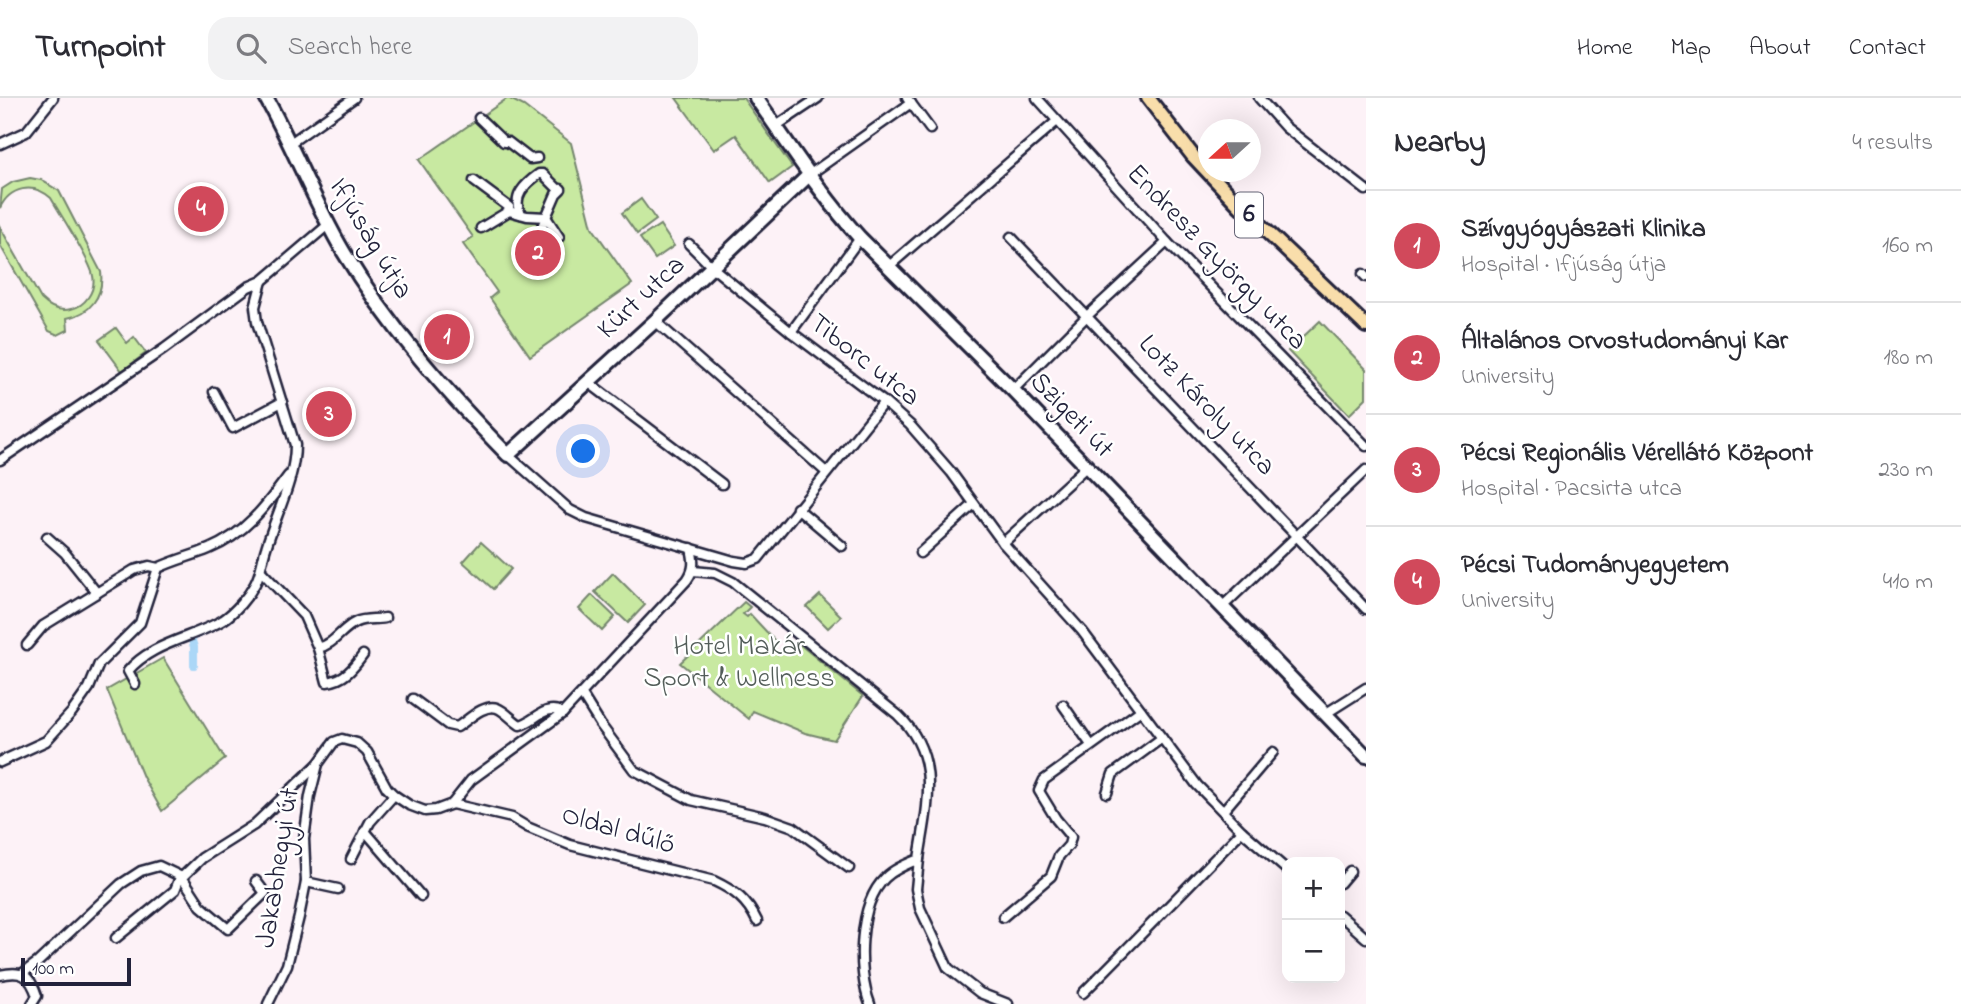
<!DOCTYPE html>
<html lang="en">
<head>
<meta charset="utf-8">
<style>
	:root { --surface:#fff; --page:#f2f2f3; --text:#2b2b33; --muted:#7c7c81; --line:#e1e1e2; --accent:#d1495b }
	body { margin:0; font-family:"Indie Flower",sans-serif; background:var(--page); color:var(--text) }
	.controls { position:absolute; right:21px; bottom:21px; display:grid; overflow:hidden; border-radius:14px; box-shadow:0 7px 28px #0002 }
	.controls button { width:63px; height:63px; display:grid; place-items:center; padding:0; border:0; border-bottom:2px solid var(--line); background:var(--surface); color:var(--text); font:35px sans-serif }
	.compass { position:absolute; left:1198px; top:21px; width:63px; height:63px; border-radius:50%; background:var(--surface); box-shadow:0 7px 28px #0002; rotate:249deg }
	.scale { position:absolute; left:21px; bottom:18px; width:110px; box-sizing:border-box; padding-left:7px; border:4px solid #22223b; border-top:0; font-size:19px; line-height:24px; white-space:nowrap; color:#22223b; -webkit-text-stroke:5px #fff; paint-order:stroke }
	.you { position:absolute; left:584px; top:354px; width:24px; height:24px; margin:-18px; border:5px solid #fff; border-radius:50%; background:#1a73e8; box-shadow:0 0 0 10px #1a73e833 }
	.badge { display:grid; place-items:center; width:46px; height:46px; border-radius:50%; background:var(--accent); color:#fff; font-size:23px; font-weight:700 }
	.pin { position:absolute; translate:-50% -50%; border:4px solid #fff; box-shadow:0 2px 7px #0006 }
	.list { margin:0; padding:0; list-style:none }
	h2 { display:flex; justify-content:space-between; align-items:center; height:91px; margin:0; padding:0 28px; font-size:30px }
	h2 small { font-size:23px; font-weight:400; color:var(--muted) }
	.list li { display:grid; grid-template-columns:46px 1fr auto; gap:21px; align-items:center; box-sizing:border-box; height:112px; padding:0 28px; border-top:2px solid var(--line) }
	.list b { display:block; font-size:26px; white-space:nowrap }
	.list p { margin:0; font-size:23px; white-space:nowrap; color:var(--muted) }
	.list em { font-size:23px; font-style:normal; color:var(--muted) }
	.icon { flex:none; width:38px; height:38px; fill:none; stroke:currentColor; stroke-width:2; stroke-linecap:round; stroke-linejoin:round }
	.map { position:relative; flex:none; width:1366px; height:906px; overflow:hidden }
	header { display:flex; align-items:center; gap:42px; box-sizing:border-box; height:98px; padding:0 35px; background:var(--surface); border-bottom:2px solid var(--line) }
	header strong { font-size:33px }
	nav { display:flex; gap:38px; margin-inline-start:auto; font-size:24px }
	.search { width:490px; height:63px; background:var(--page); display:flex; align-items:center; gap:18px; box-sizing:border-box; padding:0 24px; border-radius:21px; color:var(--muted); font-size:26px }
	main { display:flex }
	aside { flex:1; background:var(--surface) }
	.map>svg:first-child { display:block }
	.green { fill:#c8e9a1; stroke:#75866e; stroke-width:2 }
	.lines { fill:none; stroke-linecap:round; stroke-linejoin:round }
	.stream { stroke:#748fac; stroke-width:2.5 }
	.canal { stroke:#abd7f7; stroke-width:8 }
	.street-casing { stroke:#22223b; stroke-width:13 }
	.secondary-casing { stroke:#22223b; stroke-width:18 }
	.primary-casing { stroke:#22223b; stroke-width:18 }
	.street { stroke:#fff; stroke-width:8 }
	.secondary { stroke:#fff; stroke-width:12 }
	.primary { stroke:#f9deab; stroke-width:12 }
	.labels { text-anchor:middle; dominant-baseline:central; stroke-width:5; stroke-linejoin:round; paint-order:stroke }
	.shield { fill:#fff; stroke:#646476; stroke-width:2 }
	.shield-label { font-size:26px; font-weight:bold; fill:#22223b }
	.street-label { font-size:28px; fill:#22223b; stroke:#fff }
	.park-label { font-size:28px; fill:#545e5a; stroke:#fff }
</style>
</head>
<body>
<header>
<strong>Turnpoint</strong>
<div class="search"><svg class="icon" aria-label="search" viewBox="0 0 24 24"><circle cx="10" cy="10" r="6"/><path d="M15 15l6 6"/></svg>Search here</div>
<nav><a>Home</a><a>Map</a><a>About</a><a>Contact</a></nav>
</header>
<main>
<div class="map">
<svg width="1366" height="906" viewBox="0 0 1366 906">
	<rect width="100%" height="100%" fill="#fdf2f7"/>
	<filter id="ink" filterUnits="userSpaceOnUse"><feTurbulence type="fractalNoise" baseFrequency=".0143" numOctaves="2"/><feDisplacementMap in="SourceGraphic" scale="14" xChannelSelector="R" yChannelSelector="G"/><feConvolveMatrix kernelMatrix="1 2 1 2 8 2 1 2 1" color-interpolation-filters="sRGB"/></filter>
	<g filter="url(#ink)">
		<!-- green -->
		<g class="green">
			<path d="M508 0 524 8 571 45 592 129 632 186 530 258 490 200 497 194 463 146 473 139 419 62Z"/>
			<path d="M676 0H743L792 69 770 85 736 37 714 52Z"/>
			<path d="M30 80 41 82 59 93 101 174C104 198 90 216 67 220L68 232 58 237 49 233 0 147V129L41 201C49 209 59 214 71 211 85 208 96 193 93 178 91 163 60 116 51 100 33 84 10 89 0 110L2 91 13 84Z"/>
			<path d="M641 101 656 122 637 136 622 115Z"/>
			<path d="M660 127 674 148 655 161 640 140Z"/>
			<path d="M1320 223 1366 271V300L1349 317 1288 253Z"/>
			<path d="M116 230 127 245 134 239 146 255 122 273 99 242Z"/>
			<path d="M481 444 511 471 493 491 463 464Z"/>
			<path d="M613 475 645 507 628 525 595 494Z"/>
			<path d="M592 497 615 519 602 533 579 511Z"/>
			<path d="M820 497 841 518 828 530 807 509Z"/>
			<path d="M744 504 750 509 743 516 747 519 750 516 775 543 772 546 778 556 790 543 794 546 798 545 863 598 834 642 805 635 753 613 749 621 680 565Z"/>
			<path d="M163 560 225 661 162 713 143 679 107 592Z"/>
		</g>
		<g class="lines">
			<!-- stream -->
			<g class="stream">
				<path d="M252 498 257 492"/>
				<path d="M192 543 231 523 239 514"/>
			</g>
			<!-- canal -->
			<path class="canal" d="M192 543 194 549V567"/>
			<defs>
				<g id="street">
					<path d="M907 0 930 31"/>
					<path d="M1037 0 1167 144 1366 348"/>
					<path d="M1259 0 1285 29 1366 92"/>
					<path d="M479 20 504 44H508L530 61 537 60"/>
					<path d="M776 28 818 0"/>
					<path d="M0 46 26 34 53 0"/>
					<path d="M289 46 354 0"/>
					<path d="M809 77 911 5"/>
					<path d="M474 83 509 109"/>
					<path d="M521 116C511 99 525 86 539 76H543L559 92"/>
					<path d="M481 130 509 113 527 118 546 119 559 139"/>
					<path d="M1011 139 1366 511"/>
					<path d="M689 146 712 169 791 234 884 304 910 327 951 374 1003 445 1082 533 1197 687 1242 733 1287 772"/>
					<path d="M888 169 1057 23"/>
					<path d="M532 172 528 161 556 96 561 91"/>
					<path d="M1363 176 1366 179"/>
					<path d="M655 223 826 374"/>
					<path d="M791 234 860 140"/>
					<path d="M588 284 722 386"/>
					<path d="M1013 292 1087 218 1167 144"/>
					<path d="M214 294 233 330 282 304"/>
					<path d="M508 357 570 412 586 420 734 463 747 465 758 461 884 304"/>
					<path d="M0 362 164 251 248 189 262 183"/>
					<path d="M797 410 842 448"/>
					<path d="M47 439 65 455 97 495"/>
					<path d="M1003 445 1086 369"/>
					<path d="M920 455 974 406"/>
					<path d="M261 473 304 518 318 550 327 584C344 582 353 571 363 557"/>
					<path d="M693 473 715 475 733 484 898 617C942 659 927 708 919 761 907 766 894 771 885 780 858 806 857 873 870 906"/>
					<path d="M1222 509 1366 372"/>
					<path d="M27 547 43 528 134 472 149 468 158 470"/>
					<path d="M318 550C335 546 341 531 356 524 365 520 375 522 385 520"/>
					<path d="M135 586 128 573C151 545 193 540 223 522 235 514 248 499 255 486 261 475 262 462 266 450 276 416 295 382 295 347L257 224 255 209 262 183 329 126"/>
					<path d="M582 597 600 626 634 672 691 702 765 719 793 729 849 770"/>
					<path d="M413 601 448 627 457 629C467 623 484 605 497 610 505 613 512 622 520 627 536 623 545 605 563 615"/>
					<path d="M1063 607 1091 647"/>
					<path d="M1325 616 1366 590"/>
					<path d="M0 664 46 643 72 614 89 590 99 566 140 525 158 470C175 462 192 458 209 451 245 436 266 408 288 378"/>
					<path d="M1107 695 1113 676 1162 640"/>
					<path d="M452 706 512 720 527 729 570 747 714 783C735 793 747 802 757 823"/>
					<path d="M1223 713 1273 654"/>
					<path d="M365 733 421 798"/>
					<path d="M351 761 370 724 394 697"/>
					<path d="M919 761 916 791 920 810 948 870 980 895 1008 906"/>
					<path d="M306 784 338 791"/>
					<path d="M1340 785 1350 773"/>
					<path d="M1340 817 1366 840"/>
					<path d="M1003 819 1051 778 1059 758 1069 747 1071 739 1056 721 1039 693 1044 682 1141 612"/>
					<path d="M116 840 175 792 179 782 202 760 254 727 318 666"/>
					<path d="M23 875 38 864 121 786 141 773 159 768 182 779 201 808 228 831 265 795 256 783"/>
					<path d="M0 877C21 872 30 876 37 898L32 906"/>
					<path d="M1083 895C1136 842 1189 787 1242 733"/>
					<path d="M268 906 287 867 299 819 306 784 304 741 310 698 318 666 334 644 342 641 357 645 367 654 387 690 394 697 409 707 425 713 436 712 452 706 471 682 563 615 687 482C695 471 694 463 691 450"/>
				</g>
				<g id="secondary">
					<path d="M266 0C294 50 314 104 343 153 388 228 447 295 508 357L655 223 809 77"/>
					<path d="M756 0C790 48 821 97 860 140L1013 292 1366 658"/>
				</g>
				<path id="primary" d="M1148 0 1193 58 1240 108 1366 228"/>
			</defs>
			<!-- street casing -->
			<use href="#street" class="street-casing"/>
			<!-- secondary casing -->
			<use href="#secondary" class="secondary-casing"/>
			<!-- primary casing -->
			<use href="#primary" class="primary-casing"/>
			<!-- street -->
			<use href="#street" class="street"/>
			<!-- secondary -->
			<use href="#secondary" class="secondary"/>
			<!-- primary -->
			<use href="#primary" class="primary"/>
		</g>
	</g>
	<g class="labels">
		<!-- shield labels -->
		<rect class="shield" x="1235" y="94.5" width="28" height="45" rx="5"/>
		<g class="shield-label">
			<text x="1249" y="117">6</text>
		</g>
		<!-- street labels -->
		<g class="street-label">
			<text transform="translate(370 141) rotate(59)">Ifjúság útja</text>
			<text transform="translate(1216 160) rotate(46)">Endresz György utca</text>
			<text transform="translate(642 200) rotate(-43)">Kürt utca</text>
			<text transform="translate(864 263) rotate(38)">Tiborc utca</text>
			<text transform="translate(1206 308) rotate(46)">Lotz Károly utca</text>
			<text transform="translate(1071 318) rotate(46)">Szigeti út</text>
			<text transform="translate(618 733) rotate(16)">Oldal dűlő</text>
			<text transform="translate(279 770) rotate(-81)">Jakabhegyi út</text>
		</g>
		<!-- park labels -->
		<g class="park-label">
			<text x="739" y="549">Hotel Makár<tspan x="739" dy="32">Sport &amp; Wellness</tspan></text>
		</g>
	</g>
</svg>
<div class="controls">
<button>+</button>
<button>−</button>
</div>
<svg class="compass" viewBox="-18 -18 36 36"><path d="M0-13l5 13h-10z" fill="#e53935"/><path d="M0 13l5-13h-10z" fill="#7c7c81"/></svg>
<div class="scale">100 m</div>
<div class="you"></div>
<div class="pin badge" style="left:447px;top:239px">1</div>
<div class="pin badge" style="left:538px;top:155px">2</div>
<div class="pin badge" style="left:329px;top:316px">3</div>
<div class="pin badge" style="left:201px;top:111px">4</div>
</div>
<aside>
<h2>Nearby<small>4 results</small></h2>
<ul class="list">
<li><span class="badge">1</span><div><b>Szívgyógyászati Klinika</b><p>Hospital · Ifjúság útja</p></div><em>160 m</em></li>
<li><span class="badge">2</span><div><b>Általános Orvostudományi Kar</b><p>University</p></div><em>180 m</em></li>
<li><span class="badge">3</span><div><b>Pécsi Regionális Vérellátó Központ</b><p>Hospital · Pacsirta utca</p></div><em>230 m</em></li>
<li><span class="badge">4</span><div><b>Pécsi Tudományegyetem</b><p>University</p></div><em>410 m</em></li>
</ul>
</aside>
</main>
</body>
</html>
